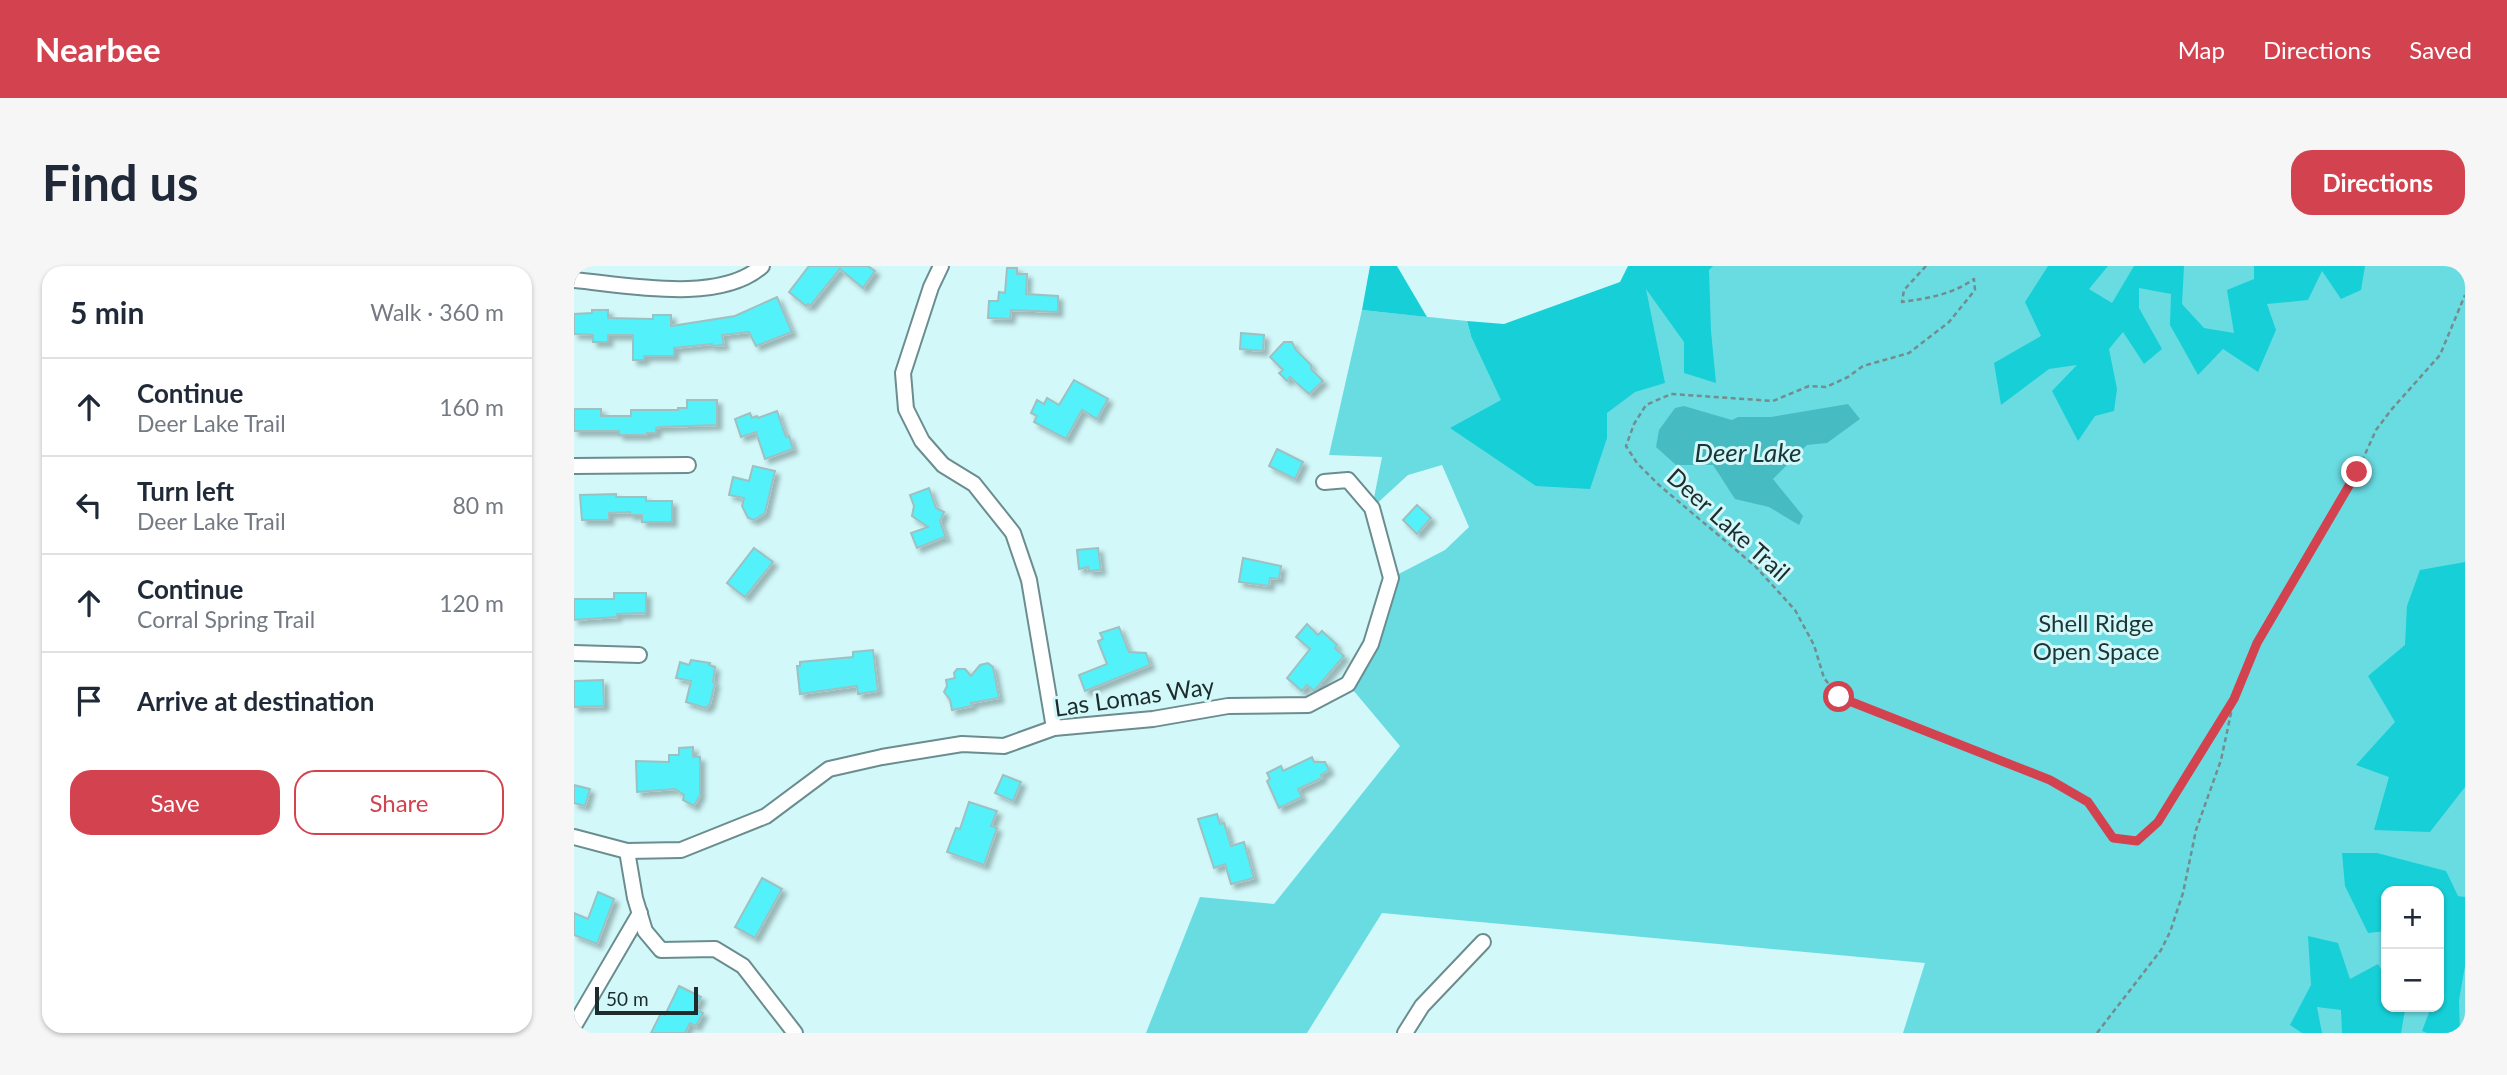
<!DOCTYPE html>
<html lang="en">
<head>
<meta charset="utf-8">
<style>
	:root { --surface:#fff; --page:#f6f6f7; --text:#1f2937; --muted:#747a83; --line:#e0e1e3; --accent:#d3434f }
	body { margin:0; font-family:Lato,sans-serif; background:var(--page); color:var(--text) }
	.controls { position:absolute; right:21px; bottom:21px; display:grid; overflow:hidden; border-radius:14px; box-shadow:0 2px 5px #0004 }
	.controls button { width:63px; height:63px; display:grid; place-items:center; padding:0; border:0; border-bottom:2px solid var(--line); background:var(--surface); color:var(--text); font:35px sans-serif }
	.scale { position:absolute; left:21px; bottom:18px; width:103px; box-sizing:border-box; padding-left:7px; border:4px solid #1d2b2c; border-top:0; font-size:19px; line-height:24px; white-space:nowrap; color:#1d2b2c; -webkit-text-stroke:5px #d2f8f9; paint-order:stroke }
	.stop { position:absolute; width:21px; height:21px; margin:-16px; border:5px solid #d3434f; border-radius:50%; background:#fff }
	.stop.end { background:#d3434f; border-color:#fff; box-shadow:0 2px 7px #0008 }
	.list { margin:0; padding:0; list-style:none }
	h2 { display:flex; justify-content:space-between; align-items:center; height:91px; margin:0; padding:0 28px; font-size:30px }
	h2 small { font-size:23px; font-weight:400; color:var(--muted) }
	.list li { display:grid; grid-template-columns:46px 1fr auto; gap:21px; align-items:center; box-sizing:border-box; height:98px; padding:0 28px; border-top:2px solid var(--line) }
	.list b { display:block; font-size:26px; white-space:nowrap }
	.list p { margin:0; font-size:23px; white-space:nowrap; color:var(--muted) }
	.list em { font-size:23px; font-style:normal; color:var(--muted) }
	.actions { display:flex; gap:14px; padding:21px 28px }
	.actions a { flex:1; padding:16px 0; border:2px solid var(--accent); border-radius:21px; text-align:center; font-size:24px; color:var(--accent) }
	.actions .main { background:var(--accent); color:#fff }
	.icon { flex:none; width:38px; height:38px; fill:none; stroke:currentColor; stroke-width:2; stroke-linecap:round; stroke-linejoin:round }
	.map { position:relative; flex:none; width:1891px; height:767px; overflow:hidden; border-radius:21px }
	header { display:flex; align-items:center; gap:42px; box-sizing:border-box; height:98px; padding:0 35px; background:var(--accent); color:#fff }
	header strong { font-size:33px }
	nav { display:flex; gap:38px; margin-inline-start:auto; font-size:24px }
	.intro { display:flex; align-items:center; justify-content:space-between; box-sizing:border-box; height:168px; padding:0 42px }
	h1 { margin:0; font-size:49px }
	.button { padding:18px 32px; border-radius:21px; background:var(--accent); color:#fff; font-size:24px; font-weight:700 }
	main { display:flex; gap:42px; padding:0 42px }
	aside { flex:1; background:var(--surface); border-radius:21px; box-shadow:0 2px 5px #0004 }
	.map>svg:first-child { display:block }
	.green { fill:#69dce2; fill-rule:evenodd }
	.forest { fill:#16cfd7 }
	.water { fill:#46bcc2 }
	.building { fill:#53f1f9; stroke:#9dc1c3; stroke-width:2; filter:url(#shadow) }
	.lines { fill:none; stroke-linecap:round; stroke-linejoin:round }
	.minor-casing { stroke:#6b8d8f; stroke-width:18 }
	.path { stroke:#738c8d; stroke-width:2.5; stroke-dasharray:5 3.5; stroke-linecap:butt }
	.minor { stroke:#fff; stroke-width:14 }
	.route { stroke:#d3434f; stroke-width:9 }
	.labels { text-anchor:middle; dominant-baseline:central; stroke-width:6; stroke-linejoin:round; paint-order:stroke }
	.street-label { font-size:24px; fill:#1d2b2c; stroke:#d2f8f9 }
	.park-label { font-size:24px; fill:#1c3637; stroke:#d2f8f9 }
	.water-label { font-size:26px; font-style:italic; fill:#1b3536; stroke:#d2f8f9 }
</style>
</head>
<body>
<header>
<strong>Nearbee</strong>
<nav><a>Map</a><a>Directions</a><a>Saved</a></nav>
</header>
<div class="intro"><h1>Find us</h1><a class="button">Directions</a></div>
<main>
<aside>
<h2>5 min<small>Walk · 360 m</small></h2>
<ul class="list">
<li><svg class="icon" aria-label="ahead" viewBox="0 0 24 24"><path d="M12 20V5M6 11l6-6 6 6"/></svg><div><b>Continue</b><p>Deer Lake Trail</p></div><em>160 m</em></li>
<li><svg class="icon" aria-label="left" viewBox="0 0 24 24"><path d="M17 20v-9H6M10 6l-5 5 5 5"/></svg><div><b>Turn left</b><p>Deer Lake Trail</p></div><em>80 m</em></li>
<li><svg class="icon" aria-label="ahead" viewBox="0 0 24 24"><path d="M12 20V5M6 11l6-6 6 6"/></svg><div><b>Continue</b><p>Corral Spring Trail</p></div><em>120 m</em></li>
<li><svg class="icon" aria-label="arrive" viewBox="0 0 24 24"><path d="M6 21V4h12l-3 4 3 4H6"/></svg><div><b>Arrive at destination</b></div></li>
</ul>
<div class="actions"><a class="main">Save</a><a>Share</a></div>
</aside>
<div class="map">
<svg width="1891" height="767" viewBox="0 0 1891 767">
	<defs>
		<filter id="shadow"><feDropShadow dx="4.5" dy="4.5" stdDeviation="2" flood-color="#0004"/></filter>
	</defs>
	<rect width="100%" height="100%" fill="#d2f8f9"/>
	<!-- green -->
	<path class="green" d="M1078 0H1891V767H1329L1351 697 808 647 733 767H572L626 631 700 638 826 480 774 418 817 312 871 284 895 261 868 199 834 209 798 242 808 191 755 189 788 44 893 55 897 70 1000 100ZM1812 625H1865V741H1812Z"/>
	<!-- forest -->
	<g class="forest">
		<path d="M796 0H823L853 51 788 44Z"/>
		<path d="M1054 0H1139L1135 4 1137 65 1142 117 1110 107V76L1072 23 1091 117 1061 126 1033 147V172L1016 223 962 220 876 162 927 134 897 70 893 55 930 58 1046 16Z"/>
		<path d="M1474 0H1534L1515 23 1538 37 1560 0H1610L1608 38 1630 62 1660 67 1653 24 1680 13V0H1791L1787 24 1767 33 1748 5 1734 34 1693 38 1702 64 1684 106 1649 83 1624 109 1596 59 1597 28 1565 22V42L1588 83 1570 98 1549 66 1535 83 1543 123 1540 145 1521 150 1504 175 1478 125 1503 99 1475 103 1427 139 1420 97 1467 70 1451 36Z"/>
		<path d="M1891 296V521L1856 566 1800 564 1815 511 1782 499 1821 456 1794 410 1831 379 1833 340 1846 304Z"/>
		<path d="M1768 587H1803L1872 605 1884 630 1891 631V700L1885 734 1886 767H1853L1848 765 1857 741H1865V625H1812V665L1794 667 1771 620Z"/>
		<path d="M1734 670 1764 677 1776 713 1804 698 1812 712V741H1829L1831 744 1827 767H1768L1767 744 1743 741 1748 767H1728L1716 759 1737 719Z"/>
	</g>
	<!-- water -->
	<path class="water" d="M1274 138 1286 153 1253 177 1233 179 1199 213 1229 250 1225 259 1195 241 1161 233 1139 199H1102L1082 181 1085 164 1101 142 1110 140 1158 154 1164 151H1197Z"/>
	<!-- building -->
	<g class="building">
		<path d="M235 0H294L301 5 289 22 266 3 236 40 234 38 232 40 215 26Z"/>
		<path d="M433 2H443V8H453L452 28 484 30V46L437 44 436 53 414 52 415 35H424L425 26 431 27Z"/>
		<path d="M203 31 218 66 182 80 175 66 148 69 150 79 138 80V78L100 82V90H70V94H59V69H34V76H19V69L0 68V48L18 47V44H34V52L79 53V49H97V60L161 50Z"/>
		<path d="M667 67 690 69 689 85 666 83Z"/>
		<path d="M710 76H718L722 84 737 99V103L749 115 735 128 716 111 713 115 705 107 709 104 696 91Z"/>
		<path d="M500 114 534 133 523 153 508 144 492 173 460 156 463 150 457 147 463 134 470 138 473 132 485 139Z"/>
		<path d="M113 134H143V159L86 161 82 162V167H73V169H45V165H0V143H27V150H57V144H104V142H113Z"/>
		<path d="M203 145 212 171 215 170 219 183 191 193 182 166 167 171 161 153 176 147 178 152 183 150 184 152Z"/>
		<path d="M703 183 729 196 721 213 695 200Z"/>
		<path d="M179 200 201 205 191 247 180 254 174 252 168 240 170 232 155 229 159 211 175 215Z"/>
		<path d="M355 222 362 242 370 246 366 255 372 272 370 271 343 282 337 267 354 261 338 250 340 240 336 229Z"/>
		<path d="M42 228V231H72V235H98V256H68V249H56V246L35 247V254H8L6 229Z"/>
		<path d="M843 239 857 252 843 268 829 254Z"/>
		<path d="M180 282 199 296 171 331 153 317Z"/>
		<path d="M524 282 527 304 515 305 514 301 505 303 503 284Z"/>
		<path d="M669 292 707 300 705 313 696 312 695 320 665 316Z"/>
		<path d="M40 327H72V347L43 348V351L0 354V333H40Z"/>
		<path d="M733 358 744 369 748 365 763 379 761 382 770 390 740 425 733 419 728 425 713 412 736 383 722 371Z"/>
		<path d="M545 361 555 386 572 387 576 399 511 425 505 409 533 398 524 375 529 373 526 367Z"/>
		<path d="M299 384 304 425 284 428 283 420 226 428 223 400H226V396L279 391V386Z"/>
		<path d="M117 394 136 397 135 399 141 401 139 416 141 417 136 438 132 442 112 436 117 415 102 412 106 396 115 399Z"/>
		<path d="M414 397 419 401 425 432 397 437 398 440 378 444 376 434 370 426 373 420 372 414 381 412 380 407 383 403H391L397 410 406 399Z"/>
		<path d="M29 414 30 440 0 441V415Z"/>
		<path d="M119 481V491H126V529L120 540 109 534 110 529 101 523 63 526 62 495 95 496V489H105V482Z"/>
		<path d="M738 491 740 496H751L755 504 747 509 748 512 724 523 728 531 705 542 693 515 696 513 693 507 707 500 709 505Z"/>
		<path d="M429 509 447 516 439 535 421 527Z"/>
		<path d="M0 519 16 523 11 540 0 537Z"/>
		<path d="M395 536 423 545 417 560 423 562 410 599 373 586 382 562 386 563Z"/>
		<path d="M643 548 646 558 650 557 657 580 670 576 680 612 657 618 651 598 640 602 624 553Z"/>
		<path d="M188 612 208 623 181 672 161 661Z"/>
		<path d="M24 626 40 633 23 678 0 669V647L14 653Z"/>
		<path d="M105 720 127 731 121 743 129 747 122 760 116 757 111 767H77L87 747 91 749Z"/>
	</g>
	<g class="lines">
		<defs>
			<g id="minor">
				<path d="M367 0 357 21 329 107 332 143 348 175 369 199 400 218 439 267 455 314 480 462"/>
				<path d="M0 14C53 19 146 38 188 0"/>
				<path d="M0 200 114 199"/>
				<path d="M0 387 65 389"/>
				<path d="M0 571 53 585 107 584 192 550 255 503 308 491 388 478 430 480 480 462 579 453 654 440 734 439 774 418 797 378 817 312 798 242 774 214 750 216"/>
				<path d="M53 585 61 632 71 665 87 684 141 683 169 700 221 767"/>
				<path d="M0 760 66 647"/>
				<path d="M831 767 848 740 909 676"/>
			</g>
		</defs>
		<!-- minor casing -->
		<use href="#minor" class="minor-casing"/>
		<!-- path -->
		<g class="path">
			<path d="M1352 0 1330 24 1328 36C1355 32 1377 29 1400 13L1401 24 1375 56 1335 87 1289 100 1274 111 1252 121 1235 120 1199 135 1097 128 1072 139 1060 158 1052 180 1063 197 1085 219 1181 300 1221 344 1240 379 1250 412 1265 431 1476 514 1514 536 1539 572 1563 575 1584 556 1660 433"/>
			<path d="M1523 767 1587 684 1596 666 1609 627 1622 564 1647 494 1660 433 1683 377 1783 206 1802 164 1817 144 1866 89 1891 29"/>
		</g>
		<!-- minor -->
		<use href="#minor" class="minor"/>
	</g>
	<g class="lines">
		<!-- route -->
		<path class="route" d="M1265 431 1476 514 1514 536 1539 572 1563 575 1584 556 1660 433 1683 377 1783 206"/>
	</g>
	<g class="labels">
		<!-- street labels -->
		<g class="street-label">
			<text transform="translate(1155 258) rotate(42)">Deer Lake Trail</text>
			<text transform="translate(560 430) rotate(-8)">Las Lomas Way</text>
		</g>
		<!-- park labels -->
		<g class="park-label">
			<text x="1522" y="356">Shell Ridge<tspan x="1522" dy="28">Open Space</tspan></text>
		</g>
		<!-- water labels -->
		<g class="water-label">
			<text x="1174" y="186">Deer Lake</text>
		</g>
	</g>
</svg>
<div class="controls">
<button>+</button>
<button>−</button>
</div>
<div class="scale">50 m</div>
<div class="stop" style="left:1265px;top:431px"></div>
<div class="stop end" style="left:1783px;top:206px"></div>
</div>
</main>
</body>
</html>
